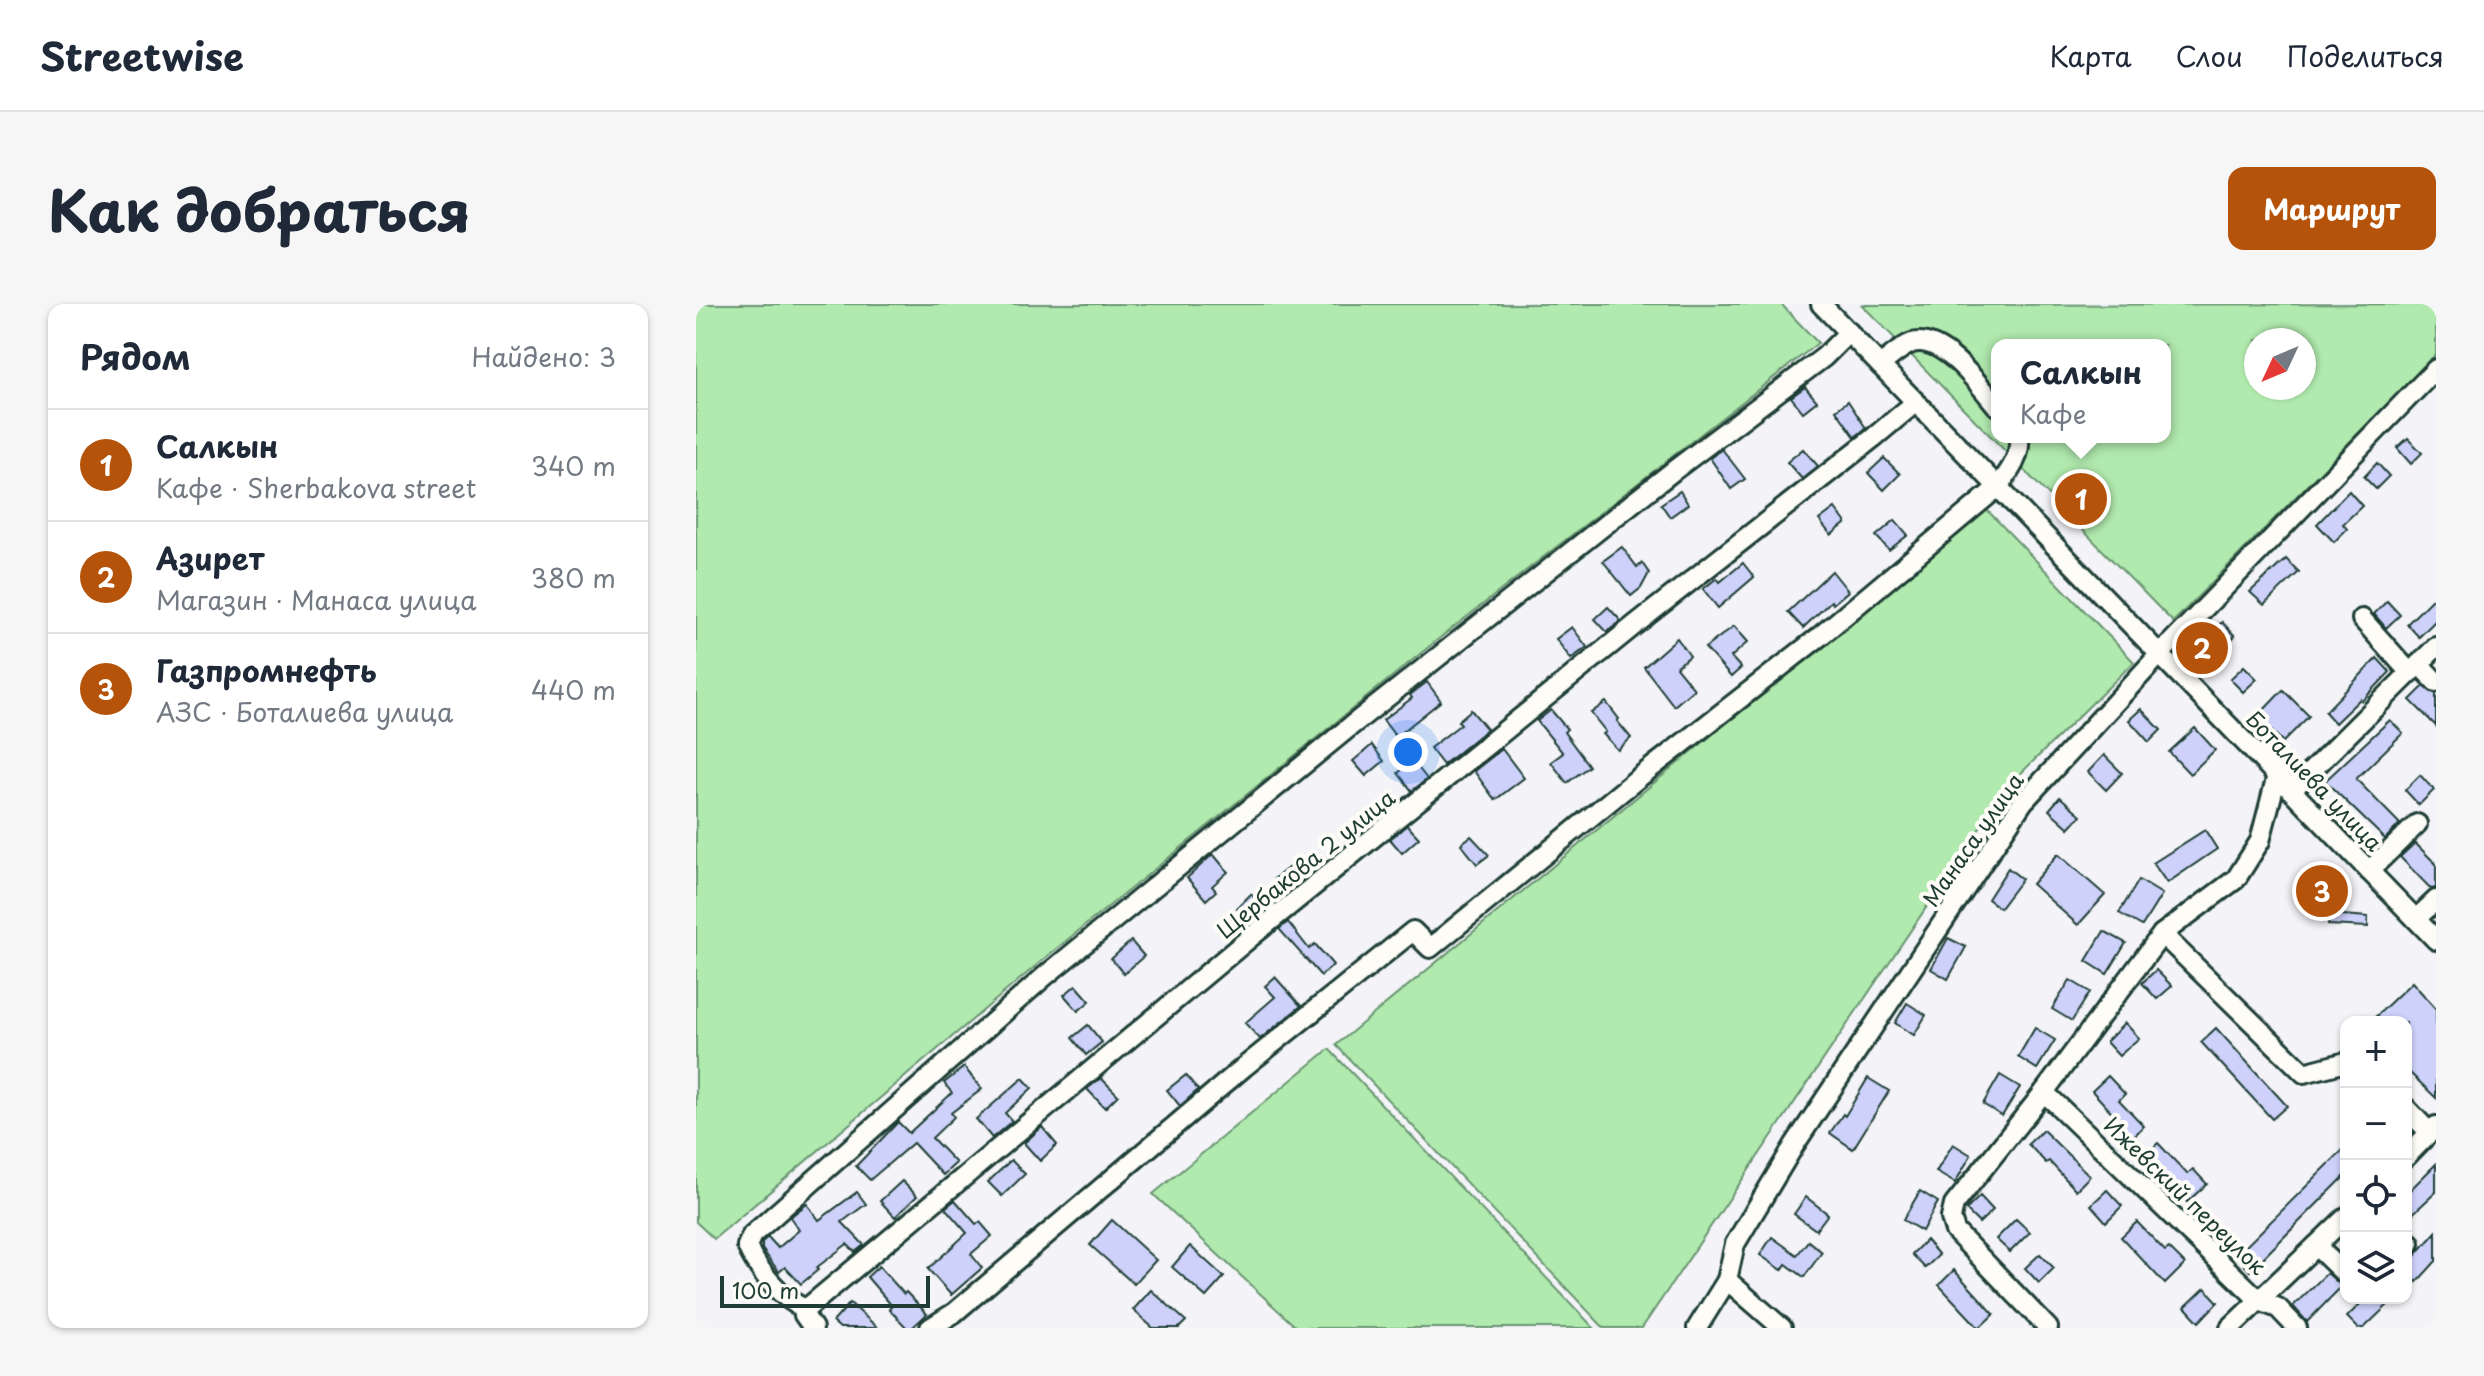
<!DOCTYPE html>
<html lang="ru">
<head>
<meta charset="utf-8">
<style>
	:root { --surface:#fff; --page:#f6f6f7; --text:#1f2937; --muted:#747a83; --line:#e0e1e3; --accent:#b45309 }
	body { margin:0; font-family:"Playpen Sans",sans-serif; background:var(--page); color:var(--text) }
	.controls { position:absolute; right:24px; bottom:24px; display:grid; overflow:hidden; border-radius:16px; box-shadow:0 2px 6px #0004 }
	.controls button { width:72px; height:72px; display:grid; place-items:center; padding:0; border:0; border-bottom:2px solid var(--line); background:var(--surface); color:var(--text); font:40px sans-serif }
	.compass { position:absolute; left:1548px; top:24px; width:72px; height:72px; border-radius:50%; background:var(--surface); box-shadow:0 2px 6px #0004; rotate:226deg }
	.scale { position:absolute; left:24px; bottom:20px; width:210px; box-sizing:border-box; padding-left:8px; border:4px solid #1f3d34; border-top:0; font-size:22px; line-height:28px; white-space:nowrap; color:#1f3d34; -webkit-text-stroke:6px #fdfcf7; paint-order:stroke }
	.you { position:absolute; left:712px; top:448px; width:28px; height:28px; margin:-20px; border:6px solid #fff; border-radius:50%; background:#1a73e8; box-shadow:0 0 0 12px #1a73e833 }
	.badge { display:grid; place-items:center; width:52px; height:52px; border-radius:50%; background:var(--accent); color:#fff; font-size:26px; font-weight:700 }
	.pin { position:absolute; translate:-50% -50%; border:4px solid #fff; box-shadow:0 2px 8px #0006 }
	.popup { position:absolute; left:1295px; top:35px; width:180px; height:104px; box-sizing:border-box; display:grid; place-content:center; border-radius:16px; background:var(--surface); filter:drop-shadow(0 2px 6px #0005); font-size:26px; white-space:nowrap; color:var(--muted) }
	.popup b { font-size:30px; color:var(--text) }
	.popup::after { content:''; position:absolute; left:50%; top:100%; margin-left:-16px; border:16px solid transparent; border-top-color:var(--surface) }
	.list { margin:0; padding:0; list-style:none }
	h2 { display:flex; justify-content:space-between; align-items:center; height:104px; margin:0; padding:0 32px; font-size:34px }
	h2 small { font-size:26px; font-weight:400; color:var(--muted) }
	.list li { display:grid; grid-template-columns:52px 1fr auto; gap:24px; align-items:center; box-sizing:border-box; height:112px; padding:0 32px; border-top:2px solid var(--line) }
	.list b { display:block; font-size:30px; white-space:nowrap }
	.list p { margin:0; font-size:26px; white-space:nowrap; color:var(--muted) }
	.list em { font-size:26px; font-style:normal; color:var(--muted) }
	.icon { flex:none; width:44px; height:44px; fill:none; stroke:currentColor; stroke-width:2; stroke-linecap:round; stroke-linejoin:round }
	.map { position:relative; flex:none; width:1740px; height:1024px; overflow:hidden; border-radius:16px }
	header { display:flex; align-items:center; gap:48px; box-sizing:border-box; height:112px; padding:0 40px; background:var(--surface); border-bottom:2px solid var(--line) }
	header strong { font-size:38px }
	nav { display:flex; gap:44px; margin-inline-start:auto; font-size:28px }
	.intro { display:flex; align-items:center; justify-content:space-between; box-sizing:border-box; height:192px; padding:0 48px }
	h1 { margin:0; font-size:56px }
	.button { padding:20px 36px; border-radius:16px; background:var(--accent); color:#fff; font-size:28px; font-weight:700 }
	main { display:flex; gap:48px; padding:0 48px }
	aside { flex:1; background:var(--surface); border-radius:16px; box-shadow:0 2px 6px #0004 }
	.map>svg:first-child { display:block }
	.green { fill:#b1eaae; stroke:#689471; stroke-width:2; fill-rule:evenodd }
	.building { fill:#ced2fb; stroke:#1f3d34; stroke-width:2 }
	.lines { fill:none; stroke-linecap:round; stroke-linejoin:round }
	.minor-casing { stroke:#1f3d34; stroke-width:24 }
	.minor { stroke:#fdfcf7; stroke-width:18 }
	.labels { text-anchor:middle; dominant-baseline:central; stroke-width:8; stroke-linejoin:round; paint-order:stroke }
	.street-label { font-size:22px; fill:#1f3d34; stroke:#fdfcf7 }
</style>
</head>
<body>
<header>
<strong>Streetwise</strong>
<nav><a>Карта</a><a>Слои</a><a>Поделиться</a></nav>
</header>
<div class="intro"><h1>Как добраться</h1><a class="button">Маршрут</a></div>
<main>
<aside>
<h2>Рядом<small>Найдено: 3</small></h2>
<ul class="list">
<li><span class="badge">1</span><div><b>Салкын</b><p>Кафе · Sherbakova street</p></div><em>340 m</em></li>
<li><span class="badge">2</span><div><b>Азирет</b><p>Магазин · Манаса улица</p></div><em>380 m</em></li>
<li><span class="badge">3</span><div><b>Газпромнефть</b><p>АЗС · Боталиева улица</p></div><em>440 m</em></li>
</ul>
</aside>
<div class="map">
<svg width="1740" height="1024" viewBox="0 0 1740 1024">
	<rect width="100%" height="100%" fill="#f4f4f8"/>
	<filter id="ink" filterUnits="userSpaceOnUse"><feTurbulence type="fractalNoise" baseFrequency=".0125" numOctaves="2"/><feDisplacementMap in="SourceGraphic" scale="16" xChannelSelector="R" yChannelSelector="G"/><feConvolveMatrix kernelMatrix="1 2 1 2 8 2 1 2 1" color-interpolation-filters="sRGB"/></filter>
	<g filter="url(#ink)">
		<!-- green -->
		<g class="green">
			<path d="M0 0H1085L1122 39 745 333 349 654 18 935 0 918Z"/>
			<path d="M1740 0V50L1477 318 1166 1ZM1560 36H1608V84H1560ZM1301 41H1469V133H1301Z"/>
			<path d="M1290 205 1438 358 1313 481 946 1024H908L640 741Z"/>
			<path d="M633 745 898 1024H601L457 890Z"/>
		</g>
		<!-- building -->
		<g class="building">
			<path d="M1109 83 1121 97 1107 108 1095 93Z"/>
			<path d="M1152 97 1170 124 1159 133 1140 106Z"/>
			<path d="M1712 134 1726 149 1715 160 1701 144Z"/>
			<path d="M1026 145 1049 175 1035 185 1014 154Z"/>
			<path d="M1107 145 1122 162 1106 175 1091 158Z"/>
			<path d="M1188 154 1204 170 1188 186 1172 169Z"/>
			<path d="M1681 159 1693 172 1680 185 1668 173Z"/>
			<path d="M984 187 992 200 974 213 965 200Z"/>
			<path d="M1653 187 1666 202 1647 220 1651 225 1638 238 1621 220Z"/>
			<path d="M1139 204 1150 219 1135 231 1123 216Z"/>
			<path d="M1199 216 1212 231 1193 246 1180 232Z"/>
			<path d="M926 243 941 263 946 259 953 269 945 284 935 292 907 257Z"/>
			<path d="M1590 255 1603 268 1568 301 1554 288Z"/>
			<path d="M1047 259 1058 273 1022 304 1007 285 1021 274 1024 278Z"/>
			<path d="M1136 267 1152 287 1137 300 1135 297 1107 324 1092 308Z"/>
			<path d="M1740 291V316L1723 333 1711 320Z"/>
			<path d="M1691 297 1704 311 1690 324 1678 310Z"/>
			<path d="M912 303 925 317 911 328 899 315Z"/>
			<path d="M1526 318 1539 332 1525 346 1511 332Z"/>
			<path d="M1038 322 1052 338 1035 353 1045 364 1035 373 1009 344Z"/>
			<path d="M876 323 891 343 875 355 860 335Z"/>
			<path d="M981 334 994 352 980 363 998 385 978 402 948 363Z"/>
			<path d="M1681 354 1694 368 1666 397 1664 395 1639 419 1629 408Z"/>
			<path d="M1548 362 1561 375 1547 388 1534 375Z"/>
			<path d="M731 378 745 397 700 433 687 416 716 394 714 391Z"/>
			<path d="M1728 382 1740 390V422L1714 396Z"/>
			<path d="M1587 386 1613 412 1587 438 1561 413Z"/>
			<path d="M910 398 923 415 921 417 935 434 922 446 907 430 910 428 895 409Z"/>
			<path d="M1445 405 1465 426 1453 438 1433 416Z"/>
			<path d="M775 406 791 425 747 461 734 444 765 420 762 417Z"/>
			<path d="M855 406 871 425 868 428 893 462 871 479 855 458 867 449 841 417Z"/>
			<path d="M1694 416 1707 429 1660 475 1704 520 1689 535 1629 477Z"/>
			<path d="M1499 424 1519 446 1494 470 1473 448Z"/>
			<path d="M676 441 688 457 670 472 657 457Z"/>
			<path d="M806 445 828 474 799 496 778 467Z"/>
			<path d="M1408 451 1426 469 1410 486 1392 468Z"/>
			<path d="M717 457 731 475 716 487 702 469Z"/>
			<path d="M1724 471 1738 486 1723 501 1709 486Z"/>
			<path d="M1364 493 1385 511 1373 524 1353 506Z"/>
			<path d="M711 521 723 534 706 549 694 535Z"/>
			<path d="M1509 526 1521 545 1471 579 1457 559Z"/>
			<path d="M775 532 793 551 781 560 765 540Z"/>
			<path d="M1719 539 1740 560V584L1735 585 1704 553Z"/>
			<path d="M517 550 532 568 516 582 520 587 510 596 491 574Z"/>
			<path d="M1362 550 1409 591 1382 621 1336 580Z"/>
			<path d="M596 561 607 575 589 590 578 575Z"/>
			<path d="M1312 564 1326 575 1304 604 1292 595Z"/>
			<path d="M1627 564 1650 589 1633 605 1609 581Z"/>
			<path d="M1443 576 1466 590 1446 622 1423 609Z"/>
			<path d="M555 590 570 605 554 618 541 604Z"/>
			<path d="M1633 610 1672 613V623L1632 621Z"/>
			<path d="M592 618 613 645 619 640 637 661 625 672 583 625Z"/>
			<path d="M1408 627 1430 639 1411 670 1390 657Z"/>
			<path d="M1252 634 1270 643 1252 675 1235 665Z"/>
			<path d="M435 637 448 652 428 670 415 655Z"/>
			<path d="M1460 666 1476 682 1461 695 1446 679Z"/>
			<path d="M579 673 605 702 564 735 549 719 579 693 569 682Z"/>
			<path d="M1374 676 1394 688 1376 717 1356 705Z"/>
			<path d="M1716 678 1740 705V794L1710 765V718H1674Z"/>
			<path d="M380 681 394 697 382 707 368 691Z"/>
			<path d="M1211 699 1230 711 1218 731 1199 719Z"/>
			<path d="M1429 719 1443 734 1423 752 1410 738Z"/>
			<path d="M392 721 406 738 390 751 376 734Z"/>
			<path d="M1339 724 1359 736 1341 765 1322 753Z"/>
			<path d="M1520 724 1591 802 1576 815 1505 738Z"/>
			<path d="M268 763 286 785 255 809 258 813 236 834 260 859 247 871 217 839 174 876 160 862 202 818 213 829 256 789 248 779Z"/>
			<path d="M490 771 502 786 484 802 471 786Z"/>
			<path d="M1304 771 1324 783 1306 812 1287 800Z"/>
			<path d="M1412 772 1429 790 1423 796 1448 822 1434 836 1419 820 1423 816 1396 787Z"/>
			<path d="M327 774 336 784 309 809 316 817 296 834 280 815Z"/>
			<path d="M405 774 422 791 409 804 391 785Z"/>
			<path d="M1172 774 1193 787 1157 845 1134 829 1147 810 1149 812Z"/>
			<path d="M346 823 361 841 344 857 328 839Z"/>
			<path d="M1347 826 1394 872 1380 886 1353 857 1350 859 1332 840Z"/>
			<path d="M1462 839 1491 870 1497 865 1511 880 1491 898 1448 853Z"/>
			<path d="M1257 840 1275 851 1259 879 1240 868Z"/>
			<path d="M1650 843V871L1554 967 1540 952Z"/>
			<path d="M315 856 329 870 306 892 292 878Z"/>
			<path d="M1740 860V888L1710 916V890Z"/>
			<path d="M206 877 221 892 199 913 184 897Z"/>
			<path d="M1411 886 1426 902 1410 918 1395 901Z"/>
			<path d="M1224 887 1242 898 1226 927 1207 916Z"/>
			<path d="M161 888 170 900 146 918 168 941 159 948 151 940 120 964 122 966 105 980 89 963 83 968 66 945V938L72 933 82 944 103 926 94 913 111 900 123 916Z"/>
			<path d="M1284 892 1297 906 1283 919 1270 906Z"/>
			<path d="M1110 893 1132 910 1120 926 1098 910Z"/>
			<path d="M259 896 280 920 284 918 296 932 275 950 286 964 255 991 232 965 271 929 249 904Z"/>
			<path d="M1320 915 1334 928 1314 948 1300 935Z"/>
			<path d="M416 916 460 956 438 980 394 941Z"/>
			<path d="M1441 918 1469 947 1473 944 1489 960 1469 980 1425 933Z"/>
			<path d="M1740 928V957L1721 978 1710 967V962Z"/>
			<path d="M1076 933 1101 951 1112 937 1126 948 1108 973 1090 960 1086 966 1064 951Z"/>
			<path d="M1230 936 1243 951 1229 964 1216 950Z"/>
			<path d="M494 942 528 973 510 993 476 963Z"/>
			<path d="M1344 950 1358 964 1343 979 1329 964Z"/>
			<path d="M183 962 208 990 210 988 231 1010 216 1024H211L193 1005 196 1002 171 973Z"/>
			<path d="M1258 966 1298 1010 1283 1024 1243 981Z"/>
			<path d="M1631 969 1646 982 1611 1018 1597 1002Z"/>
			<path d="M1509 984 1522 998 1503 1018 1489 1003Z"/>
			<path d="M455 986 490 1017 483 1024H457L437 1006Z"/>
			<path d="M1670 994H1699L1668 1024H1662L1651 1013Z"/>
			<path d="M154 999 182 1024H144L137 1018Z"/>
		</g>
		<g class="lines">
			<defs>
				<g id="minor">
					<path d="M1125 0 1740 636"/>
					<path d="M1184 61C1194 54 1205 43 1216 39 1246 30 1284 82 1301 102"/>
					<path d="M1666 315 1714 369"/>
					<path d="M1723 360 1740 378"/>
					<path d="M1596 486 1740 343"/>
					<path d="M1673 567 1721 520"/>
					<path d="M1720 615 1740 596"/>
					<path d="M1466 630 1540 575 1564 537 1581 471"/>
					<path d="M1348 788 1564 997 1582 1004 1601 1024"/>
					<path d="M1710 804 1734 829"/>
					<path d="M1710 853 1740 822"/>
					<path d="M1710 936 1714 939"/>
					<path d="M1620 942 1650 971"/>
					<path d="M1031 976 1086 1024"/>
					<path d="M110 1005C86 996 61 965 51 942L56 931 349 672 656 421 977 167 1128 53 1153 28"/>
					<path d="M110 1005 556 632 940 320 1177 134 1220 98"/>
					<path d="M110 1005 108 1011 117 1024"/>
					<path d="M234 1024 258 1009 548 763 717 627 734 644 941 475 1123 333 1302 183C1313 168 1325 153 1323 133"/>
					<path d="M1001 1024 1031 976 1039 940 1099 840 1327 498 1464 350 1740 65"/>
					<path d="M1352 1024 1259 927 1255 914 1258 901 1348 788 1466 630 1608 769 1650 758"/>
					<path d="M1534 1024 1650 913"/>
				</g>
			</defs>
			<!-- minor casing -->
			<use href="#minor" class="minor-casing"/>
			<!-- minor -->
			<use href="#minor" class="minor"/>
		</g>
	</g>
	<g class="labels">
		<!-- street labels -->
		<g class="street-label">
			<text transform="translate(1619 476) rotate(46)">Боталиева улица</text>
			<text transform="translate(1276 535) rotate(-55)">Манаса улица</text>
			<text transform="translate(609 559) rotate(-39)">Щербакова 2 улица</text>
			<text transform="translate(1490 891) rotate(44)">Ижевский переулок</text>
		</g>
	</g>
</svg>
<div class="controls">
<button>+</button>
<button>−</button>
<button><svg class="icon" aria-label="locate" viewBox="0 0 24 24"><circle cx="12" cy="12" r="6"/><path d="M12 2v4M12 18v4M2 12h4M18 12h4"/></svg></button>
<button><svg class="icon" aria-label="layers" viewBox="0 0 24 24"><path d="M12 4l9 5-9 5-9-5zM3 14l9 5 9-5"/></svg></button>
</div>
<svg class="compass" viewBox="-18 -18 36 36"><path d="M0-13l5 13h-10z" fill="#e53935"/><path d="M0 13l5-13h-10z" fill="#747a83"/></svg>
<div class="scale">100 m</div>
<div class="you"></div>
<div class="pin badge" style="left:1385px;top:195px">1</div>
<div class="popup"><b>Салкын</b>Кафе</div>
<div class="pin badge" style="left:1506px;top:344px">2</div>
<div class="pin badge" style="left:1626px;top:587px">3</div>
</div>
</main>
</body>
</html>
